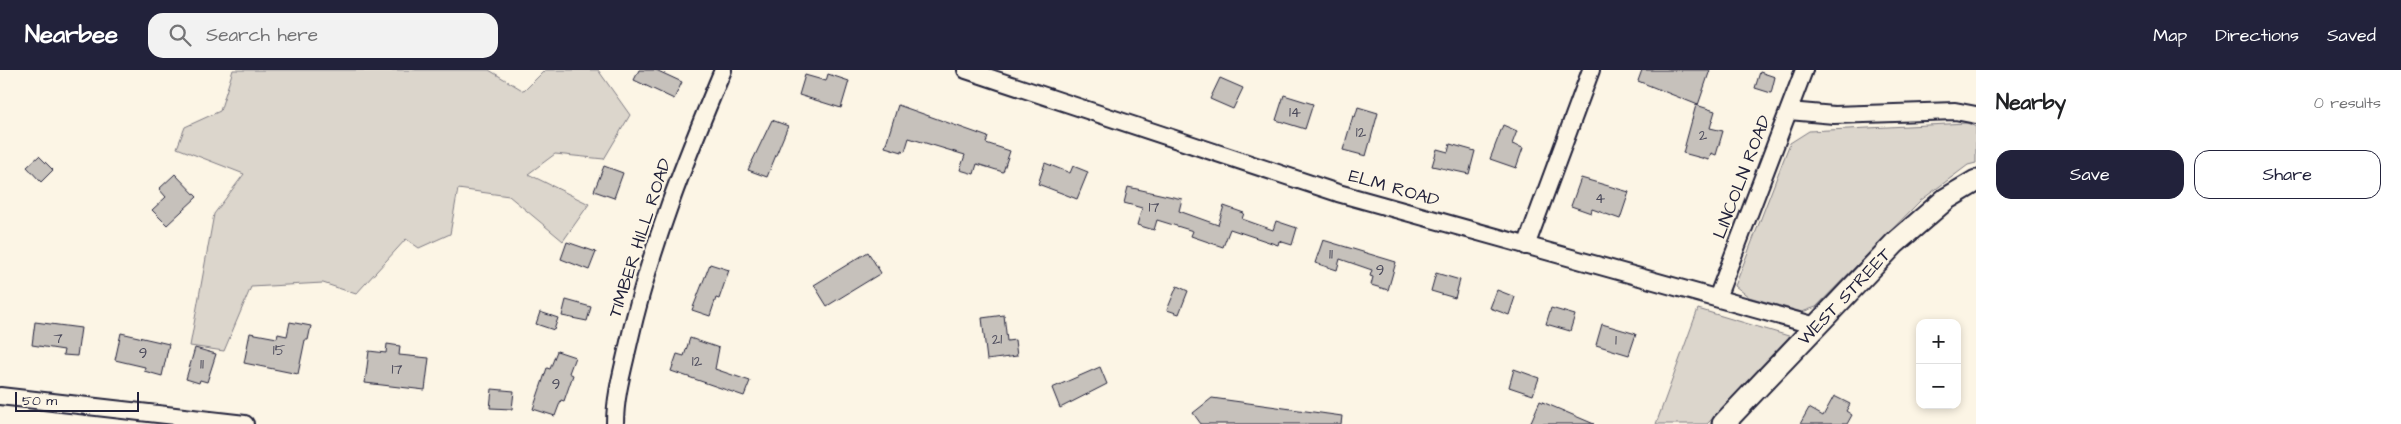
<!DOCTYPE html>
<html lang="en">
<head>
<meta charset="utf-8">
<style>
	:root { --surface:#fff; --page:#f2f2f2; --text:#202124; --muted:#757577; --line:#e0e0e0; --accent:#22223b }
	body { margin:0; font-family:"Architects Daughter",sans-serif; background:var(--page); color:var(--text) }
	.controls { position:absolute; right:15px; bottom:15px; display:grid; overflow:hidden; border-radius:10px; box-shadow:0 2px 8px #0003 }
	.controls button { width:45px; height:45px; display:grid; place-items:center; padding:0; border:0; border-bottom:1px solid var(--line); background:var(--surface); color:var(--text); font:25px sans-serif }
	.scale { position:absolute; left:15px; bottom:12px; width:124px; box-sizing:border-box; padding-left:5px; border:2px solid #22223b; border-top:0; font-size:14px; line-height:18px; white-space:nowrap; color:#22223b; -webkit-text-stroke:4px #fcf5e5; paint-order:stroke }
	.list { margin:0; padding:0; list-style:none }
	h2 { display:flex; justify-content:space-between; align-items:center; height:65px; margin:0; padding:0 20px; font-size:21px }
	h2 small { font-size:16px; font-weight:400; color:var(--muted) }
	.actions { display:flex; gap:10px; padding:15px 20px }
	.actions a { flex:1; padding:11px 0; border:1px solid var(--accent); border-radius:15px; text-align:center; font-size:18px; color:var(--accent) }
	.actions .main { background:var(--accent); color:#fff }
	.icon { flex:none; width:28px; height:28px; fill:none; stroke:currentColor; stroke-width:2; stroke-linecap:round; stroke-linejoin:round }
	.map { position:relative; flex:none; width:1976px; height:354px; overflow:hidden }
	header { display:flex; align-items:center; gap:30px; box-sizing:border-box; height:70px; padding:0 25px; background:var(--accent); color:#fff }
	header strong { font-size:24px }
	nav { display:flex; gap:28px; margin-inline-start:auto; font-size:18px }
	.search { width:350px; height:45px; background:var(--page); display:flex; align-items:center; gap:12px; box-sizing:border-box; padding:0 18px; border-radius:15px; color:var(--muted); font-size:19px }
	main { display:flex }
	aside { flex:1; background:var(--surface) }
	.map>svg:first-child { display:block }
	.green { fill:#dcd6cc; stroke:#7f7c84 }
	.building { fill:#c6c1bb; stroke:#22223b }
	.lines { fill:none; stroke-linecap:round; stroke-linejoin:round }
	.minor-casing { stroke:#22223b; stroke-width:20 }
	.major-casing { stroke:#22223b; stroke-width:25 }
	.minor { stroke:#fcf5e5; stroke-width:16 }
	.major { stroke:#fcf5e5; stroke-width:21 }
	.labels { text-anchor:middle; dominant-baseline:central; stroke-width:4.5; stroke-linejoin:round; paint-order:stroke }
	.number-label { font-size:15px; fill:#4b4a5b }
	.street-label { font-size:18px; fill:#22223b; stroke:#fcf5e5 }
</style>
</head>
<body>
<header>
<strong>Nearbee</strong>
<div class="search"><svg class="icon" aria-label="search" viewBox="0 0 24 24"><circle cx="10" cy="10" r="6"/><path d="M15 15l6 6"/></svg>Search here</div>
<nav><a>Map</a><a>Directions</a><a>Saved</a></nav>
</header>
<main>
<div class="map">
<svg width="1976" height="354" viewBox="0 0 1976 354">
	<rect width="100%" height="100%" fill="#fcf5e5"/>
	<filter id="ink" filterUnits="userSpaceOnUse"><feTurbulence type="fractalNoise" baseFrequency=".02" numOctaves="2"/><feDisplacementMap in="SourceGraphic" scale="10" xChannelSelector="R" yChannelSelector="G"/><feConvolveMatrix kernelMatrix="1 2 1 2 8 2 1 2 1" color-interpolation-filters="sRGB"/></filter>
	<g filter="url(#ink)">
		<!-- green -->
		<g class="green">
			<path d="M233 0H489L524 21 545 0H598L630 45 604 89 555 84 528 104 589 134 563 171 509 126 458 119 450 164 419 178 406 169 356 224 323 213 251 217 224 281 190 276 214 144 244 104 177 78 185 57 220 41Z"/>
			<path d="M1967 53 1976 57V93L1968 95 1920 131 1816 237 1802 242 1749 227 1735 216 1790 73 1809 61Z"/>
			<path d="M1698 239 1792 267 1707 354H1656Z"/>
		</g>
		<!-- building -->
		<g class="building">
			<path d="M639 0H656L682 12 674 29 634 10Z"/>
			<path d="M1642 0H1710L1698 35 1638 11Z"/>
			<path d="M1760 2 1775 7 1771 23 1755 18Z"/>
			<path d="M828 4 849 11 841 38 799 25 805 5 826 11Z"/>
			<path d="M1220 8 1243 18 1233 39 1210 29Z"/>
			<path d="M1284 25 1313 34 1305 59 1276 50Z"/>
			<path d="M898 35 988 67 986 73 1010 81 1003 102 977 94 974 104 960 100 965 85 909 68 905 81 902 80V82L885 77Z"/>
			<path d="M1696 35 1715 41 1710 58 1723 61 1716 85 1711 83 1709 90 1683 83Z"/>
			<path d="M1358 37 1378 43 1366 86 1343 80 1353 46 1355 47Z"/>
			<path d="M772 50 788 56 767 107 748 100Z"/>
			<path d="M1503 55 1517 61 1512 74 1523 78 1516 98 1490 89Z"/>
			<path d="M1450 74 1475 81 1469 104 1432 96 1437 79 1448 82Z"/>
			<path d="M39 86 53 100 41 112 27 97Z"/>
			<path d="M1045 93 1070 103 1073 96 1088 102 1077 129 1038 114Z"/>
			<path d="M604 96 623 103 614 128 594 121Z"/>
			<path d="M175 104 197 127 167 155 152 140 166 127 159 119Z"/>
			<path d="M1581 108 1629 122 1620 149 1592 139 1591 143 1571 136Z"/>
			<path d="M1128 117 1182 129 1179 141 1218 155 1224 136 1244 143 1242 149 1273 160 1276 151 1297 158 1292 175 1279 171 1278 175 1230 159 1223 177 1191 166 1193 161 1157 150 1154 160 1137 155 1142 138 1124 133Z"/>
			<path d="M1323 170 1396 192 1388 220 1371 215 1373 207 1370 206 1372 200 1340 189 1337 200 1315 193Z"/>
			<path d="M567 172 596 182 589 200 561 189Z"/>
			<path d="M868 182 881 203 827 236 814 215Z"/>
			<path d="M710 194 729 200 719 229 716 228 710 246 692 240Z"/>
			<path d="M1436 203 1460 210 1455 228 1431 221Z"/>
			<path d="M1177 216 1188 221 1179 244 1167 240Z"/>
			<path d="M1497 220 1515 227 1509 245 1490 238Z"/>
			<path d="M566 230 591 237 587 251 562 246Z"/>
			<path d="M1551 238 1575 245 1570 261 1546 254Z"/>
			<path d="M540 242 558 248 554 260 536 254Z"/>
			<path d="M1004 245 1007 271 1015 270 1017 286 987 290 982 248Z"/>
			<path d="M35 252 81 258 77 286 63 285 64 280 32 275Z"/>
			<path d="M290 252 311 256 308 270H305L298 304 244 293 250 263 277 268 278 264 287 266Z"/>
			<path d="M1602 254 1636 264 1629 285 1596 275Z"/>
			<path d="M121 263 169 274 162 306 144 301 145 297 115 290Z"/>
			<path d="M690 268 719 278 715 299 750 311 744 326 671 301 677 284 684 286Z"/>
			<path d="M387 274 400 276 399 285 429 288 425 320 365 313 369 281 386 283Z"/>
			<path d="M195 278 216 284 207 312 200 310 199 313 186 309Z"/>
			<path d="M557 281 575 287 569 303 573 305 564 331 561 330 555 346 533 339 547 298 550 299Z"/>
			<path d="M1100 297 1107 314 1060 338 1052 318Z"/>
			<path d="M1514 299 1539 308 1533 325 1509 317Z"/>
			<path d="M492 319 514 321 512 339 490 338Z"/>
			<path d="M1834 326 1850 334 1846 341 1852 345 1847 354H1800L1809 338 1823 346Z"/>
			<path d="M1212 328 1342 346 1341 354H1201L1193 343Z"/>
			<path d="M1540 331 1594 354H1530Z"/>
		</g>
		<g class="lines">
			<defs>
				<g id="minor">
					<path d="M966 0 1338 123 1816 256"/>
					<path d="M1789 41 1834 45 1955 41 1976 45"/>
					<path d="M1526 176 1591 0"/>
					<path d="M1717 228 1804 0"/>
					<path d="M0 326 245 354"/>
					<path d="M615 354C615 326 623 299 629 272 650 178 686 88 723 0"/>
				</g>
				<g id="major">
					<path id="s1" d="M1723 354 1895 173 1946 129 1976 111"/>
				</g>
			</defs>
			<!-- minor casing -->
			<use href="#minor" class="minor-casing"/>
			<!-- major casing -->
			<use href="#major" class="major-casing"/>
			<!-- minor -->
			<use href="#minor" class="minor"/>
			<!-- major -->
			<use href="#major" class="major"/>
		</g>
	</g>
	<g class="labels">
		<!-- number labels -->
		<g class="number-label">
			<text x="1295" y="42">14</text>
			<text x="1361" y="62">12</text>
			<text x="1703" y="65">2</text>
			<text x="1600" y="128">4</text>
			<text x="1154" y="137">17</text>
			<text x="1331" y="184">11</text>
			<text x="1380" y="200">9</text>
			<text x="58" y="268">7</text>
			<text x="997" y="269">21</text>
			<text x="1616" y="270">1</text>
			<text x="279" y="280">15</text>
			<text x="143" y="283">9</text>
			<text x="697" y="291">12</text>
			<text x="202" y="294">11</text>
			<text x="397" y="299">17</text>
			<text x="556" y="314">9</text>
		</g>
		<!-- street labels -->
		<g class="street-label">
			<text transform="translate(1742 107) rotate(-69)">LINCOLN ROAD</text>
			<text transform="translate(1394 118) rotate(16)">ELM ROAD</text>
			<text transform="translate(640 168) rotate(-72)">TIMBER HILL ROAD</text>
			<text stroke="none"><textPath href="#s1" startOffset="176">WEST STREET</textPath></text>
		</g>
	</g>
</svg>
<div class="controls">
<button>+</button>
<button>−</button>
</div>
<div class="scale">50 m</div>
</div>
<aside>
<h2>Nearby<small>0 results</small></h2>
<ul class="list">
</ul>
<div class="actions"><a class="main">Save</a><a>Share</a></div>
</aside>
</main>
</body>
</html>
